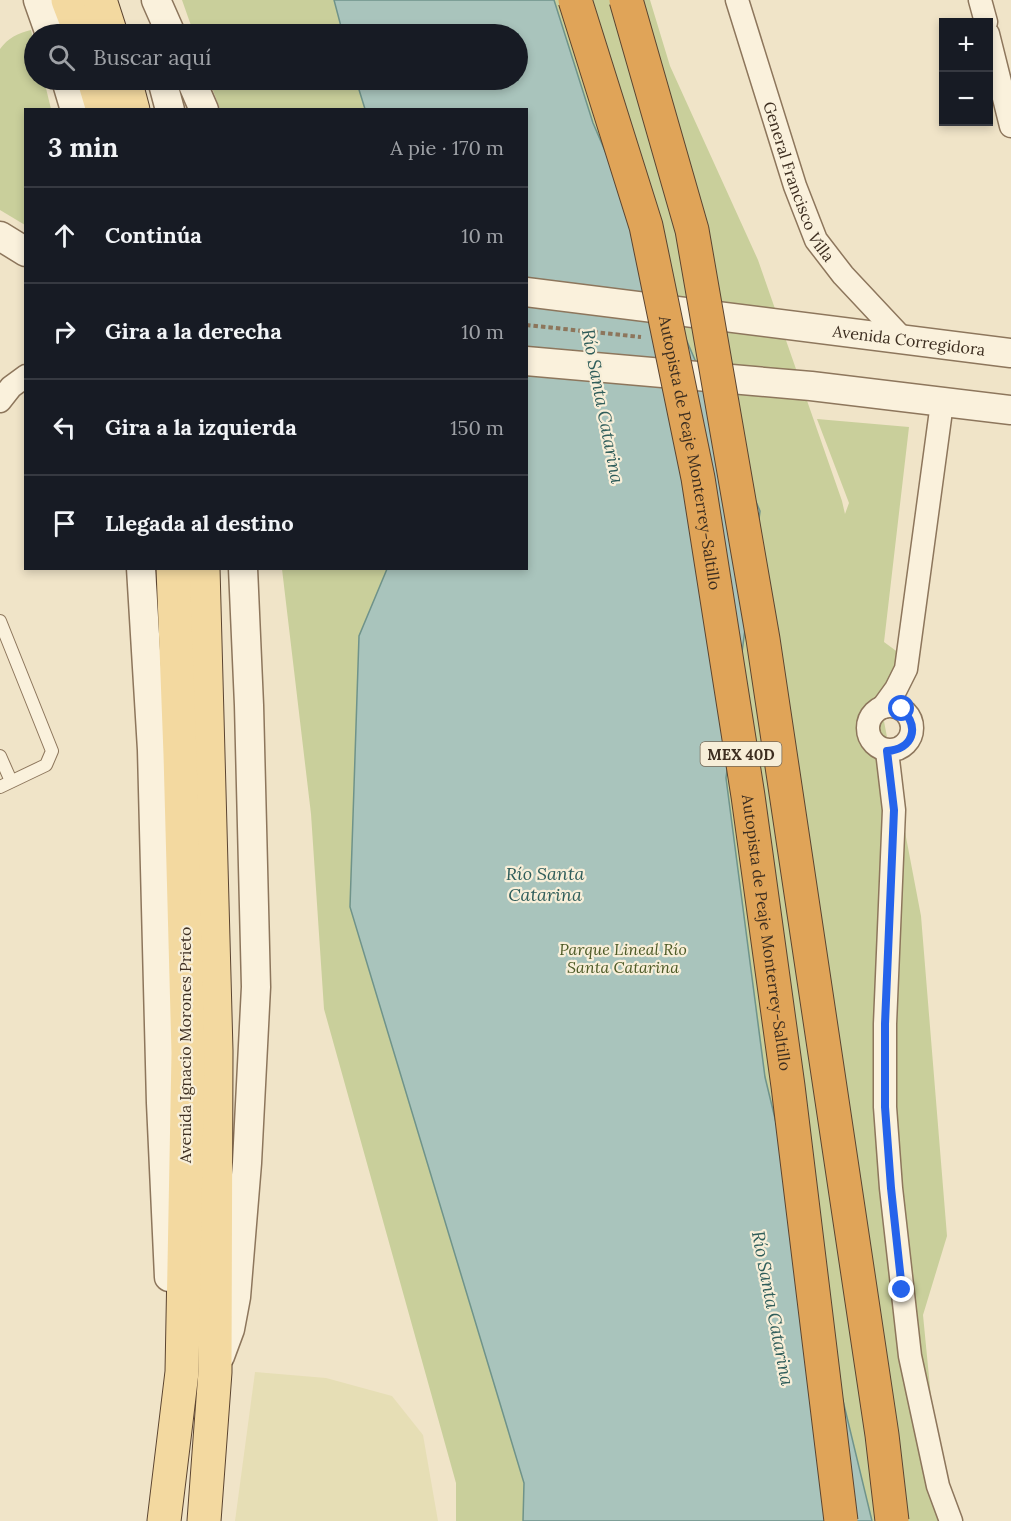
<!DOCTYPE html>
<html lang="es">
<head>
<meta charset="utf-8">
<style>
	:root { --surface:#171b24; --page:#20242c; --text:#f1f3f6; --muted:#9ea1a6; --line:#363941 }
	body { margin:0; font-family:Lora,serif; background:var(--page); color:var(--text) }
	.controls { position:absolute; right:18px; top:18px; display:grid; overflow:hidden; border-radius:0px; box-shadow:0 3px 9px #0003 }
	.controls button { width:54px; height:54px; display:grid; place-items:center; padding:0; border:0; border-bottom:2px solid var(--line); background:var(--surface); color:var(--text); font:30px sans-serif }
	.stop { position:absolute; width:18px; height:18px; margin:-14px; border:4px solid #2563eb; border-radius:50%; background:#fff }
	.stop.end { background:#2563eb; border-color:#fff; box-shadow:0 2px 6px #0008 }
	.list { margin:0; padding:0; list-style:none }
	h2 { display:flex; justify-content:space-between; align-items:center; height:78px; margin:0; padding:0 24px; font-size:26px }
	h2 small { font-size:20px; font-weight:400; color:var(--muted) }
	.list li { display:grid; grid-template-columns:39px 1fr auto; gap:18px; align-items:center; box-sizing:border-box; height:96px; padding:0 24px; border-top:2px solid var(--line) }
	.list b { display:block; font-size:22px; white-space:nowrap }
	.list em { font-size:20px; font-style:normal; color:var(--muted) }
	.icon { flex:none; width:33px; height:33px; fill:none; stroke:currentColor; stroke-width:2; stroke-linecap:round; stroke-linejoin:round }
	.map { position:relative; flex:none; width:1011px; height:1521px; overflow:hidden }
	.search { position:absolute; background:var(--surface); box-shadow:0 3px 9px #0003; left:24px; top:24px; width:504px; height:66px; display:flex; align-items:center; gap:15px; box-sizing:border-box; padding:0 21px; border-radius:33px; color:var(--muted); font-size:22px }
	.panel { position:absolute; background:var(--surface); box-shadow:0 3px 9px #0003; left:24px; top:108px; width:504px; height:462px; border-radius:0px }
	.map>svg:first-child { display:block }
	.farmland { fill:#e6deb5 }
	.green { fill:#c9cf9b }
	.water { fill:#a9c4bc; stroke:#6f938a; stroke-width:1.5 }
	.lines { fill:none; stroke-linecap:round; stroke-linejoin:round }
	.service-casing { stroke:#8d765c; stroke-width:14 }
	.minor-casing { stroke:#8d765c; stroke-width:25 }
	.tertiary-casing { stroke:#8d765c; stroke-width:31 }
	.primary-casing { stroke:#5b4430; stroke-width:35 }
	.path { stroke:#8d765c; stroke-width:4; stroke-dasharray:4.5 3; stroke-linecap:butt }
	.service { stroke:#faf1dc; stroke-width:12 }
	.minor { stroke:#faf1dc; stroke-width:22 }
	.tertiary { stroke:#faf1dc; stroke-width:28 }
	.primary { stroke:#f3d9a0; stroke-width:33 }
	.motorway-bridge-casing { stroke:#5b4430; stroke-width:35; stroke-linecap:butt }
	.motorway-bridge { stroke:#e0a458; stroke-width:33 }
	.route { stroke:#2563eb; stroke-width:8 }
	.labels { text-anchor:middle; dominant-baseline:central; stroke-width:4.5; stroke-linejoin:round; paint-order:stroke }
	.shield { fill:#f7eed8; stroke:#756857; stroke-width:1.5 }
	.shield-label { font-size:15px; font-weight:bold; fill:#3d2e20 }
	.street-label { font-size:16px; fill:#3d2e20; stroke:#f7eed8 }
	.park-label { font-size:16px; font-style:italic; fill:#4d5a26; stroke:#f7eed8 }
	.water-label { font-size:18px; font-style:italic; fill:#2f5d5a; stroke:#f7eed8 }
</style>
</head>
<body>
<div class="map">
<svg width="1011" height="1521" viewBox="0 0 1011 1521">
	<rect width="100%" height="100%" fill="#f0e4c8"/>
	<!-- farmland -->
	<path class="farmland" d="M255 1372 326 1378 392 1396 423 1435 438 1521H235Z"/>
	<!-- green -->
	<g class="green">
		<path d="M182 0H650L670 66 758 260 842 501 845 514 849 503 817 419 909 427 884 642 903 656 879 695 921 916 947 1236 923 1315 943 1521H456V1483L324 1009 311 814 282 569 526 568V110L220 109 209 80H518V34H194Z"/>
		<path d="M31 30 34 43V80H44L51 109 26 110 25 225 0 210V49C8 38 18 33 31 30Z"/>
	</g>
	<!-- water -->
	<path class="water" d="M334 0H554L593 123 760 511 726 778 765 1077 872 1521H523L524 1483 350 907 359 636 387 569 526 568V110L365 109 356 80H518V34H343Z"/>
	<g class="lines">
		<defs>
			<g id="service">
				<path d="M0 621 52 751 46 765 0 787"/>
				<path d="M0 756 11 781"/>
			</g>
			<g id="minor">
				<path id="s1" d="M737 0 795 186 816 240 843 275 902 338"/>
				<path d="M980 0 986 22"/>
				<path d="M988 34 1011 126"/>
				<path d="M0 401 11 387 26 376"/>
				<circle cx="890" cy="728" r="22"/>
				<path d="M883 707 896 689 906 669 942 403"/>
				<path d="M887 751 894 810 885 1024V1107L891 1188 910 1356 938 1486 951 1521"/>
			</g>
			<g id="tertiary">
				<path d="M38 0 50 34"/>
				<path d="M156 0 171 34"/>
				<path d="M66 80 75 110"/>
				<path d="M162 80 170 110"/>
				<path d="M191 80 204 110"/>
				<path d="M0 236 26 252"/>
				<path id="s2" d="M526 292 1011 353"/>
				<path d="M526 361 811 386 1011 410"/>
				<path d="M141 568 152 750 161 1103 169 1277"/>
				<path d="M220 1356 230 1329 236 1297 247 1163 256 987 249 705 243 568"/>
			</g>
			<g id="primary">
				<path d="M68 0 81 34"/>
				<path d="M100 0 111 34"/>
				<path d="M94 80 103 110"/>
				<path d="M125 80 133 110"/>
				<path d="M203 568 216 1051 215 1372 204 1521"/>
				<path d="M164 1521 182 1372 188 1053 180 754 173 568"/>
			</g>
		</defs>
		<!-- service casing -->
		<use href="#service" class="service-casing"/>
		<!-- minor casing -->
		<use href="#minor" class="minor-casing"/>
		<!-- tertiary casing -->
		<use href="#tertiary" class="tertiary-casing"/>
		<!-- primary casing -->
		<use href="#primary" class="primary-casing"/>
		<!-- path -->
		<path class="path" d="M526 325 641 337"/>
		<!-- service -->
		<use href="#service" class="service"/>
		<!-- minor -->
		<use href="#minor" class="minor"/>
		<!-- tertiary -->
		<use href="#tertiary" class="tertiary"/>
		<!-- primary -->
		<use href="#primary" class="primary"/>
		<defs>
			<g id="motorway-bridge">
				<path id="s3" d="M575 0 646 226 698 478 748 796 788 1086 841 1521"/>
				<path d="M626 0 692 230 763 639 882 1435 892 1521"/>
			</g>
		</defs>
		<!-- motorway-bridge casing -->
		<use href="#motorway-bridge" class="motorway-bridge-casing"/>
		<!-- motorway-bridge -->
		<use href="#motorway-bridge" class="motorway-bridge"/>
	</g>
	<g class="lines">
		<!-- route -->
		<path class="route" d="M902 709C920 728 913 749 887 751L894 810 885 1024V1107L891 1188 902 1290"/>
	</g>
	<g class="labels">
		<!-- shield labels -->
		<rect class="shield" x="700.5" y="742" width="81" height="24" rx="4.5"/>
		<g class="shield-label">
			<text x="741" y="754">MEX 40D</text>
		</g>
		<!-- street labels -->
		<g class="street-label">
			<text stroke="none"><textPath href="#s1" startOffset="192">General Francisco Villa</textPath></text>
			<text stroke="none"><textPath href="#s2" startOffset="386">Avenida Corregidora</textPath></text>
			<text stroke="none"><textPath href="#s3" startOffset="468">Autopista de Peaje Monterrey-Saltillo</textPath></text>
			<text stroke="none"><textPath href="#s3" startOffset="954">Autopista de Peaje Monterrey-Saltillo</textPath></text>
			<text transform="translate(185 1045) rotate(-90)">Avenida Ignacio Morones Prieto</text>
		</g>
		<!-- park labels -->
		<g class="park-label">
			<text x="623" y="949">Parque Lineal Río<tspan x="623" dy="18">Santa Catarina</tspan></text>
		</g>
		<!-- water labels -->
		<g class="water-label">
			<text transform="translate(603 406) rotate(79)">Río Santa Catarina</text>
			<text x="545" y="873">Río Santa<tspan x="545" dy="21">Catarina</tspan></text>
			<text transform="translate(773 1308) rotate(79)">Río Santa Catarina</text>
		</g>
	</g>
</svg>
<div class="controls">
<button>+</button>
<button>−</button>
</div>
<div class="stop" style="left:902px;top:709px"></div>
<div class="stop end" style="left:902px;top:1290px"></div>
<div class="search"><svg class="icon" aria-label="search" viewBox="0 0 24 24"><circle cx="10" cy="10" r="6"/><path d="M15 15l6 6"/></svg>Buscar aquí</div>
<section class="panel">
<h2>3 min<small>A pie · 170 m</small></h2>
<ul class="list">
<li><svg class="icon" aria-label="ahead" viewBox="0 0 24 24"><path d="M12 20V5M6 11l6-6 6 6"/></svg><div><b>Continúa</b></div><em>10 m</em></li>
<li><svg class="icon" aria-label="right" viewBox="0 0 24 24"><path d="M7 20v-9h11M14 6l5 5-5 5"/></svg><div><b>Gira a la derecha</b></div><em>10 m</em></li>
<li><svg class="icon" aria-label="left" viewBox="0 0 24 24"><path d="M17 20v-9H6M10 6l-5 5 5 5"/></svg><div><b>Gira a la izquierda</b></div><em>150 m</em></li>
<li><svg class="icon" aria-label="arrive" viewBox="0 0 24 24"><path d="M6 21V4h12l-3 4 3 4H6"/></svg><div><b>Llegada al destino</b></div></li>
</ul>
</section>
</div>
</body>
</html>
